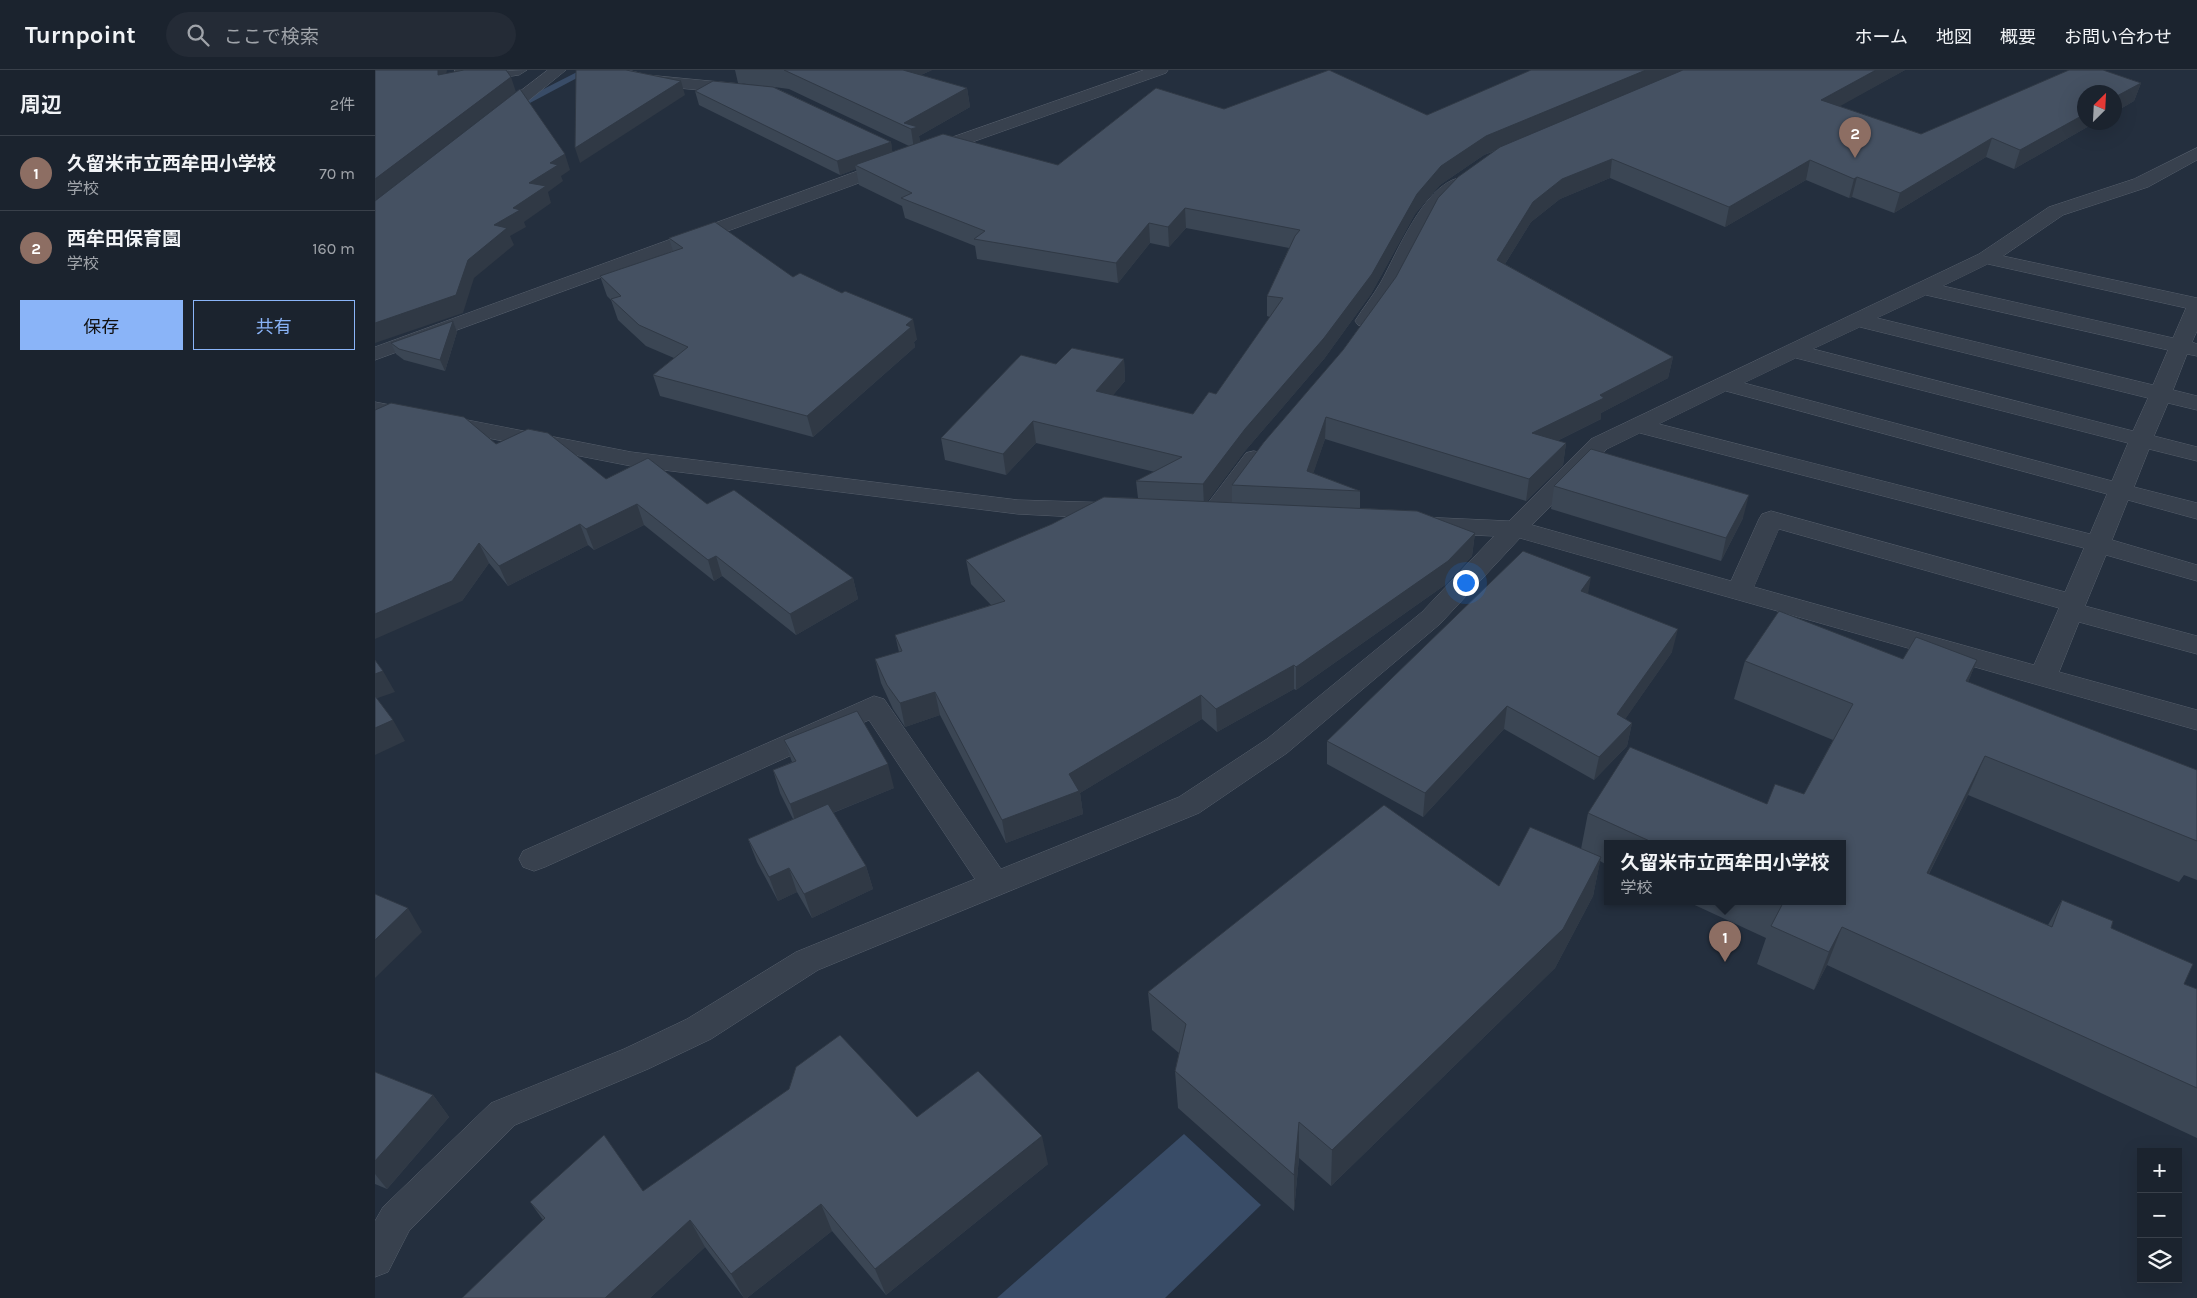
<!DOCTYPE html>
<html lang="ja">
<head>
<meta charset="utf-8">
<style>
	:root { --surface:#1b232e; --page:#242b36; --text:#f1f3f6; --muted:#a0a4aa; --line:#39404a; --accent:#8ab4f8 }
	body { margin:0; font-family:Karla,"Noto Sans JP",sans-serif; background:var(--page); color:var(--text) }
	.controls { position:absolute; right:15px; bottom:15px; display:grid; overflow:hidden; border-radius:0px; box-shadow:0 5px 20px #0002 }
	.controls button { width:45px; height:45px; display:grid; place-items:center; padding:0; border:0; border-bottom:1px solid var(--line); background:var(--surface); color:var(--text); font:25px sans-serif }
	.compass { position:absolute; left:1702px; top:15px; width:45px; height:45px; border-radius:50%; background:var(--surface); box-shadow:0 5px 20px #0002; rotate:24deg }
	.you { position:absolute; left:1090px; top:512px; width:18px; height:18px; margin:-12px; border:4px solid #fff; border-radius:50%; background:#1a73e8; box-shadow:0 0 0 8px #1a73e833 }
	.badge { display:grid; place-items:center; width:32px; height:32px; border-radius:50%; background:var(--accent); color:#fff; font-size:16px; font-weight:700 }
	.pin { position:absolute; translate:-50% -41px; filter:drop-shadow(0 1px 2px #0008) }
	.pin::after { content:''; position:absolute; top:26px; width:18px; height:15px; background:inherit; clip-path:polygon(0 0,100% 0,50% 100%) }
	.popup { position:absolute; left:1229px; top:770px; width:242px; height:65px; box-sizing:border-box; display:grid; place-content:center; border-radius:0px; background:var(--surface); filter:drop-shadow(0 1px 4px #0005); font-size:16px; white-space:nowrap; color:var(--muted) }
	.popup b { font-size:19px; color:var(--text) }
	.popup::after { content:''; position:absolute; left:50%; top:100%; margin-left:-10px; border:10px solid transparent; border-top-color:var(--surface) }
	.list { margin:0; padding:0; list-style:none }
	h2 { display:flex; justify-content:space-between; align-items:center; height:65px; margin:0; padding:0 20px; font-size:21px }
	h2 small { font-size:16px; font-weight:400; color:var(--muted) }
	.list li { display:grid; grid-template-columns:32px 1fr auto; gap:15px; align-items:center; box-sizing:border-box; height:75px; padding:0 20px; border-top:1px solid var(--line) }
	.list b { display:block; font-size:19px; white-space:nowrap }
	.list p { margin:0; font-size:16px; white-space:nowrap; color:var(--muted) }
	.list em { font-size:16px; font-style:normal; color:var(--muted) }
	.actions { display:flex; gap:10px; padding:15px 20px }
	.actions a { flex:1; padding:11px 0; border:1px solid var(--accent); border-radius:0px; text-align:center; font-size:18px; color:var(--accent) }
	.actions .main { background:var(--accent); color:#111 }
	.icon { flex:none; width:28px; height:28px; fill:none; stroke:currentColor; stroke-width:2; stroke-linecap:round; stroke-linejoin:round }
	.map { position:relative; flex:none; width:1822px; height:1228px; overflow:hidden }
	header { display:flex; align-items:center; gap:30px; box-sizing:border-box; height:70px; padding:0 25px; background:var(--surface); border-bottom:1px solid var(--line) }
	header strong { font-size:24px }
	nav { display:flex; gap:28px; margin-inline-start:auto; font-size:18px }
	.search { width:350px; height:45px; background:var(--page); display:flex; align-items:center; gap:12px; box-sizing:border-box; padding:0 18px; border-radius:28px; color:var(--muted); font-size:19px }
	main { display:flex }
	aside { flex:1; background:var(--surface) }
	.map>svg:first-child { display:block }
	.water { fill:#394c67 }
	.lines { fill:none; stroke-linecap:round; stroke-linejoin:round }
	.stream { fill:#394c67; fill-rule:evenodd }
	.minor-casing { stroke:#565f6c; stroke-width:1 }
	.minor { fill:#38414e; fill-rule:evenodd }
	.wall { fill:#3b4654; fill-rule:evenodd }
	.shaded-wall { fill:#303945 }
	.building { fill:#455162; stroke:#303945 }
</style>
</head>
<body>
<header>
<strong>Turnpoint</strong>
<div class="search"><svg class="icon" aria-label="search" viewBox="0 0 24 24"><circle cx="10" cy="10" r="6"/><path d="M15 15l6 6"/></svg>ここで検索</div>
<nav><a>ホーム</a><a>地図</a><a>概要</a><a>お問い合わせ</a></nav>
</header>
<main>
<aside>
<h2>周辺<small>2件</small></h2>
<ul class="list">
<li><span class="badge" style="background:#8d6e63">1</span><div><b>久留米市立西牟田小学校</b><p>学校</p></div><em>70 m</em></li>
<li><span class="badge" style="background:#8d6e63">2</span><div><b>西牟田保育園</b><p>学校</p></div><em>160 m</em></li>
</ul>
<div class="actions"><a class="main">保存</a><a>共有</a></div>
</aside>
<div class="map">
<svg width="1822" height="1228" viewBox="0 0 1822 1228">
	<rect width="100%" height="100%" fill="#242f3e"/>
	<!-- water -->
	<path class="water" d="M809 1064 886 1135 790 1228H622Z"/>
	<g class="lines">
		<!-- stream -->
		<path class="stream" d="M206 0H217L153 34 142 43 134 41 147 30Z"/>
		<defs>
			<g id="minor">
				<path d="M80 0H96V2L152 0 144 5 89 13 83 12Z"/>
				<path d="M173 0H191L126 53H114L111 49 114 45Z"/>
				<path d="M226 0H253L272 5 366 14 372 15 374 19 372 23 366 24 272 15 228 3Z"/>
				<path d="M769 0H793L791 3 544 91 0 290V277L532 83Z"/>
				<path d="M1822 78V90L1773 117 1688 145 1628 186 1822 228V261L1817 272 1822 274V286L1812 284 1798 320 1822 326V340L1793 333 1779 366 1822 377V391L1774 379 1759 417 1822 433V449L1753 430 1737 470 1822 495V511L1731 485 1710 536 1822 566V584L1704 552 1684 602 1822 640V660L1145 468 1065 554 912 683 824 743 443 900 336 969 273 999 140 1055 34 1161 13 1202 0 1207V1151L8 1137 116 1033 249 979 312 949 421 882 600 809 494 650 170 797 159 801 148 797 144 789 148 781 499 626 509 629 626 799 804 727 892 669 1047 542 1119 466 1045 463 1036 460 1033 455 1036 450 1045 447 1134 451 1216 369 1604 184 1674 137 1759 109ZM1613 194 1811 238 1798 268 1568 216ZM1551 225 1793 280 1778 315 1502 248ZM1485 257 1773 328 1758 361 1438 279ZM1421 288 1753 373 1737 411 1369 313ZM1351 321 1732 424 1715 464 1284 354ZM1265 363 1709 478 1690 522 1396 441 1387 444 1384 449 1356 511 1157 455 1232 379ZM1404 459 1684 538 1659 595 1379 517Z"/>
				<path d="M1083 108 1090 110 1092 114C1083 128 1068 137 1058 151 1036 185 1022 223 997 255L990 257 983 255 980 251C988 238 998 226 1006 212 1022 183 1048 117 1083 108Z"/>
				<path d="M0 332 256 382 643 430 742 433 751 436 754 441 751 446 742 449 643 444 256 396 0 346Z"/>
				<path d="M879 381 887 383 891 388 845 451 836 454 827 451 824 446 827 441 871 383Z"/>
			</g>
		</defs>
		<!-- minor casing -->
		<use href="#minor" class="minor-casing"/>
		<!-- minor -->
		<use href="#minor" class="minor"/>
	</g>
	<!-- wall -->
	<g class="wall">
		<path d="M360 0H557L546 5 592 18 595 37 544 66 545 72 568 64 683 95 781 18 849 39 954 0 1052 45 1156 0H1307L1306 1 1308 0H1530L1464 36 1546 64 1694 0H1728L1766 13 1759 31 1740 42V22H1710V52H1721L1639 99 1611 87 1519 143 1477 127 1474 128 1431 110 1350 157 1235 108 1185 129 1156 152 1130 194 1298 287 1293 308 1226 343V349L1182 371 1191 373 1188 395 1151 431 950 369 938 403 985 421V438L1042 441 1100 463 1097 486 1070 515 921 620 919 619 842 662 827 649 705 723 708 744 631 773 565 645 530 657 518 639 506 613 500 589 524 582 520 565 616 535 596 514 591 490 677 454 729 427 763 428 761 411 780 402 661 373 631 405 570 390 566 368 646 285 681 294 697 278 749 289 750 311 738 325 818 344 834 322 841 324 895 247 892 246V226L914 178 811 158 794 177 775 173 743 213 602 189 600 176 530 148 527 136 484 115 481 99 465 105 324 35 320 21 338 11 395 17 363 13ZM399 17 414 19 534 76 517 82 516 72ZM1120 81 1083 107 1063 128 1021 207 968 280 889 372 857 415V433L832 432 870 381 949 289 996 224 1040 144 1065 115 1109 85Z"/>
		<path d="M294 168 418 207 542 269 539 272 540 277 438 367 285 326 278 305 299 288 271 276 243 250 236 230 232 226 225 206 298 181Z"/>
		<path d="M78 251 82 262 70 301 29 290 21 284 16 273Z"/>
		<path d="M121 374 231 409 332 434 478 508 483 529 421 565 347 506 339 511 269 455 219 480 213 475 133 516 114 493 87 531Z"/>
		<path d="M1179 416 1368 448 1346 491 1176 439Z"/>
		<path d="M1213 524 1297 582 1250 649 1257 653 1252 676 1219 710 1129 659 1048 747 952 694V671Z"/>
		<path d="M1528 589 1602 590 1593 612 1822 700V810L1809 805 1804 812 1593 725 1554 804 1673 855 1687 830 1736 858 1809 914 1822 919V1068L1452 895 1439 920 1382 894 1391 868 1311 831H1468V773H1232V795L1225 791 1218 826 1180 898 956 1116 924 1088 919 1141 803 1038 800 1001 804 983 777 960 773 922 1124 816 1206 779 1213 743 1392 734 1429 724 1458 670 1359 629 1370 591Z"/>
		<path d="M409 670 519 718 458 743 491 796 498 819 437 848 422 822 403 831 382 792 373 769 418 749 405 723 398 700 417 692Z"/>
		<path d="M0 1002 58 1025 74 1047 12 1119 0 1114Z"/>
		<path d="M542 1047 673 1094 511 1225 457 1161 372 1228H369L330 1177 275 1228H87L168 1150 155 1132 268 1121Z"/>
	</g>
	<!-- shaded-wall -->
	<g class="shaded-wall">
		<path d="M63 0H72L68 20 63 5Z"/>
		<path d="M518 0H557L521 16Z"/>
		<path d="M1271 0H1307L1306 2 1109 85 1065 115 1040 144 996 224 949 289 870 381 829 436 828 414 1042 124 1066 96 1111 66Z"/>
		<path d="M1501 0H1530L1442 49 1446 30Z"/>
		<path d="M136 7 141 22 0 131V109Z"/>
		<path d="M306 11 310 25 205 93 200 78Z"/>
		<path d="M1766 13 1759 31 1740 42V27Z"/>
		<path d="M592 18 595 37 544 66 546 77 539 79 536 59 529 53Z"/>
		<path d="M1710 44V52H1721L1639 99 1645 80Z"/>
		<path d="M1617 68 1611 87 1519 143 1525 123Z"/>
		<path d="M516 72 518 86 480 95 481 99 465 105 462 91Z"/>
		<path d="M190 84 195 100 186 106 188 111 173 122 176 133 149 152 151 157 135 166 139 175 99 208 88 243 0 273V253L93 190 119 155 138 138 154 113 175 93Z"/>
		<path d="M1237 89 1235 108 1185 129 1156 152 1120 210 1122 190 1158 132 1187 109Z"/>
		<path d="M1435 90 1431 110 1350 157 1354 137Z"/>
		<path d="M1482 107 1477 127 1474 128 1479 109Z"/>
		<path d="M810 138 811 158 794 177 793 157Z"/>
		<path d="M774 153 775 173 743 213 741 193Z"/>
		<path d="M538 249 542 269 539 272 540 277 438 367 432 346Z"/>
		<path d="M78 251 82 262 70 301 65 290Z"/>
		<path d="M1298 287 1293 308 1226 343V349L1154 385 1157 363 1225 325Z"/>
		<path d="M749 289 750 311 723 343 721 321Z"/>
		<path d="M951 347 950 369 933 419 932 401Z"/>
		<path d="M658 351 661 373 631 405 628 384Z"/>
		<path d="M1191 373 1188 395 1151 431 1154 409Z"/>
		<path d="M1374 425 1368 448 1346 491 1351 468Z"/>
		<path d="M262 434 269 455 219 480 211 459Z"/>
		<path d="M205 454 213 475 133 516 124 496Z"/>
		<path d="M1100 463 1097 486 1070 515 921 620V597Z"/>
		<path d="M104 473 114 493 87 531 0 569V544Z"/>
		<path d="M341 486 347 506 339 511 333 490Z"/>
		<path d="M1216 507 1212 530 1206 521Z"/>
		<path d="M478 508 483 529 421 565 415 544Z"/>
		<path d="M1303 559 1297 582 1237 668 1242 644Z"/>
		<path d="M1602 590 1586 629 1591 611Z"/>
		<path d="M919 595V619L842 662 841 639Z"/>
		<path d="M8 601 20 622 0 629V604Z"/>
		<path d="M560 622 565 645 530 657 525 633Z"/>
		<path d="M826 625 827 649 705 723 708 744 631 773 627 750 694 704Z"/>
		<path d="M1132 636 1129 659 1048 747 1050 723Z"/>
		<path d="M18 650 30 671 0 685V658Z"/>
		<path d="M1257 653 1252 676 1219 710 1224 687Z"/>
		<path d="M1610 686 1593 725 1535 841 1552 803Z"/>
		<path d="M513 694 519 718 422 757 415 734Z"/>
		<path d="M1226 787 1218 826 1180 898 956 1116 957 1080Z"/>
		<path d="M491 796 498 819 437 848 429 824Z"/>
		<path d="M414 798 422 822 403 831 394 807Z"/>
		<path d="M33 838 47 862 0 908V870Z"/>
		<path d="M1467 857 1452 895 1439 920 1454 882Z"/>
		<path d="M58 1025 74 1047 12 1119 0 1104V1091Z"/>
		<path d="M924 1052V1088L919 1141V1105Z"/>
		<path d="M667 1066 673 1094 511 1225 500 1199Z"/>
		<path d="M446 1134 457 1161 372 1228H369L356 1204Z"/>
		<path d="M315 1150 330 1177 275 1228H230Z"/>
	</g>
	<!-- building -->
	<g class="building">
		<path d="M0 0H63V5L89 0H131L136 7 0 109Z"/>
		<path d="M201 0H251L306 11 200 78Z"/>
		<path d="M409 0H528L592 18 529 53 543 57 536 59Z"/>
		<path d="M954 0 1052 45 1156 0H1271L1111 66 1066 96 1042 124 997 204 949 268 870 359 828 414 761 411 807 387 658 351 628 384 566 368 646 285 681 294 697 278 749 289 721 321 818 344 834 322 841 324 908 228 892 226 920 166 925 160 810 138 793 157 774 153 741 193 599 169 610 161 526 128 537 123 480 95 568 64 683 95 781 18 849 39Z"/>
		<path d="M1308 0H1501L1446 30 1546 64 1694 0H1728L1766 13 1740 27V22H1710V44L1645 80 1617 68 1525 123 1482 107 1479 109 1435 90 1354 137 1237 89 1187 109 1158 132 1122 190 1298 287 1225 325 1229 328 1157 363 1191 373 1154 409 951 347 932 401 985 421 857 415 889 372 968 280 1021 207 1063 128 1083 107 1125 77Z"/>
		<path d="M338 11 398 17 516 72 462 91 320 21Z"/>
		<path d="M145 19 190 84 175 93 183 95 154 113 171 116 138 138 145 140 119 155 132 158 93 190 81 225 0 253V131Z"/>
		<path d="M340 152 418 207 425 203 467 223 470 221 538 249 531 255 536 257 432 346 278 305 313 277 264 255 236 229 246 226 225 206 308 178 294 168Z"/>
		<path d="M78 251 65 290 24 279 16 273Z"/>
		<path d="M16 333 89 347 121 374 153 359 173 363 231 409 273 388 332 434 359 420 478 508 415 544 341 486 333 490 262 434 211 459 205 454 124 496 104 473 77 511 0 544V340Z"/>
		<path d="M1216 379 1374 425 1351 468 1179 416Z"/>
		<path d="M729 427 1042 441 1100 463 1073 491 921 597 919 595 841 639 826 625 694 704 704 721 627 750 560 622 525 633 512 615 500 589 527 581 520 565 630 531 591 490 677 454Z"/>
		<path d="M1148 481 1216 507 1206 521 1303 559 1242 644 1257 653 1224 687 1132 636 1050 723 952 671Z"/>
		<path d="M1404 541 1528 589 1541 567 1602 590 1591 611 1822 700V771L1610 686 1552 803 1677 857 1687 830 1738 851 1736 858 1818 894 1809 914 1822 919V1018L1467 857 1454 882 1396 856 1409 831H1407H1468V773H1279L1213 743 1255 677 1392 734 1400 714 1429 724 1478 634 1370 591Z"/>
		<path d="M0 590 8 601 0 604Z"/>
		<path d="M0 626 18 650 0 658Z"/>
		<path d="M482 641 513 694 415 734 398 700 421 691 409 670Z"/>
		<path d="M453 734 491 796 429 824 414 798 394 807 373 769Z"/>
		<path d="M1009 735 1124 816 1155 757 1226 787 1188 859 957 1080 924 1052 919 1105 800 1001 811 954 773 922Z"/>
		<path d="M0 824 33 838 0 870Z"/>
		<path d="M465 965 542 1047 603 1001 667 1066 500 1199 446 1134 356 1204 315 1150 230 1228H87L170 1148 155 1132 229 1065 268 1121 414 1019 421 997Z"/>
		<path d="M0 1002 58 1025 0 1091Z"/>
	</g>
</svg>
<div class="controls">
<button>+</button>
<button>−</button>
<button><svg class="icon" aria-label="layers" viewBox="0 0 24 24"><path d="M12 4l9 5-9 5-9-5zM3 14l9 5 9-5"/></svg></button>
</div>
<svg class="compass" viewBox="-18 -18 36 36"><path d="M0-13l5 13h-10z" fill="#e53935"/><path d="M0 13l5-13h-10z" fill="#a0a4aa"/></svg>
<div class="you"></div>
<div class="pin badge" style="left:1350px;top:892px;background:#8d6e63">1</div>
<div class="popup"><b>久留米市立西牟田小学校</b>学校</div>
<div class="pin badge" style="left:1480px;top:88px;background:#8d6e63">2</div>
</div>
</main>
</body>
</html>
